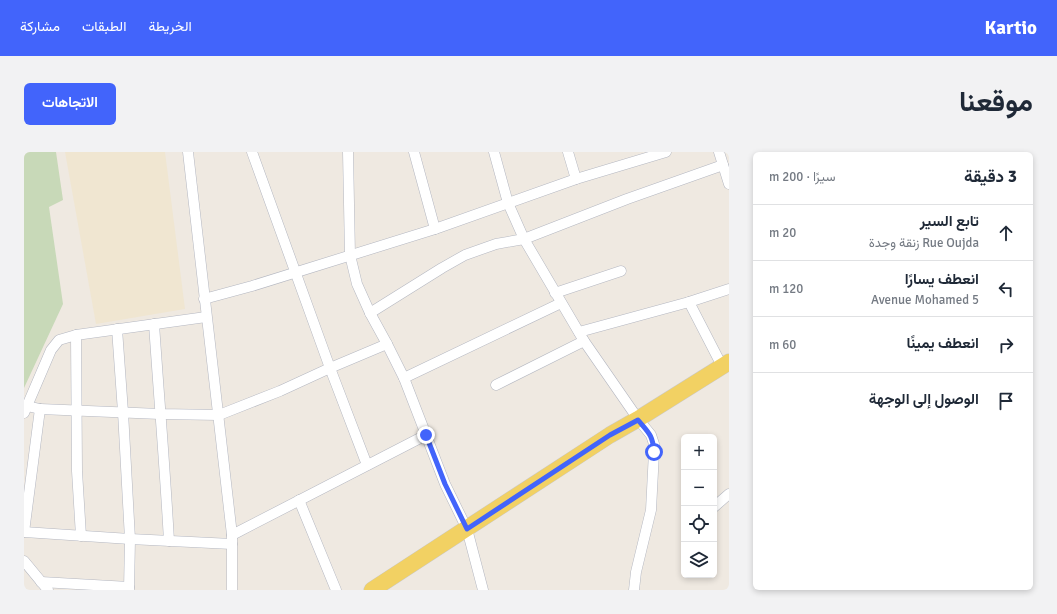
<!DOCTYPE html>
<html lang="ar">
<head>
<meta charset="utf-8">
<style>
	:root { --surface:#fff; --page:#f2f2f3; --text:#1f2937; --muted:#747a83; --line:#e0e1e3; --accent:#4264fb }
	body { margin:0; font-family:Signika,Vazirmatn,sans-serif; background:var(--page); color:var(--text); direction:rtl }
	.controls { position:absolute; right:12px; bottom:12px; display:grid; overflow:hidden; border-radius:6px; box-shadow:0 2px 6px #0003 }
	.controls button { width:36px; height:36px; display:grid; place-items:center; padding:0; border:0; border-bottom:1px solid var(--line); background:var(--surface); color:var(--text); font:20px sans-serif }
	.stop { position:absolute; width:12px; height:12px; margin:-9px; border:3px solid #4264fb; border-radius:50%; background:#fff }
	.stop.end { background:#4264fb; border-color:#fff; box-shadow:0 1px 4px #0008 }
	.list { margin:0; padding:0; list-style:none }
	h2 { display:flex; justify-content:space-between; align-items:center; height:52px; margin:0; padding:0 16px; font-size:17px }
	h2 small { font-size:13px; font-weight:400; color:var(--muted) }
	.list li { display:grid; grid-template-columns:26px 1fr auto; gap:12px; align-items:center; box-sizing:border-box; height:56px; padding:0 16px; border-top:1px solid var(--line) }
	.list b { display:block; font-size:15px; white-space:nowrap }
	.list p { margin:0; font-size:13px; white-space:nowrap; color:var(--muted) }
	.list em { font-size:13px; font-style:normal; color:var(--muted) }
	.icon { flex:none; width:22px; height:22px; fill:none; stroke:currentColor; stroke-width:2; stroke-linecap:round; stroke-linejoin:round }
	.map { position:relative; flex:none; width:705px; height:438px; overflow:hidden; direction:ltr; border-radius:6px }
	header { display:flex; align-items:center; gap:24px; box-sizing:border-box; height:56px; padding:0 20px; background:var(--accent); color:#fff }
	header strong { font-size:19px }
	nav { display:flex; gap:22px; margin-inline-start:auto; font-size:14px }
	.intro { display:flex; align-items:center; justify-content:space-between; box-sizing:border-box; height:96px; padding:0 24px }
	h1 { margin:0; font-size:28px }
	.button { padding:10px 18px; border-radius:6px; background:var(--accent); color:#fff; font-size:14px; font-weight:700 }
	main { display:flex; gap:24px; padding:0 24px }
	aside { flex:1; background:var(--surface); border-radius:6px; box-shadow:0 2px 6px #0003 }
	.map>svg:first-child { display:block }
	.education { fill:#f0e6d1 }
	.cemetery { fill:#c8d9b8 }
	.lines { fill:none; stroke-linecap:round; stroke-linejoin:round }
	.minor-casing { stroke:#b4b7c1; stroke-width:11 }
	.primary-casing { stroke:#c9c9c9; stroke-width:17 }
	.minor { stroke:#fff; stroke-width:10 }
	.primary { stroke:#f2d163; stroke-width:16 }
	.route { stroke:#4264fb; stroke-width:5 }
</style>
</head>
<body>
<header>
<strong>Kartio</strong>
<nav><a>الخريطة</a><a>الطبقات</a><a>مشاركة</a></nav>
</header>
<div class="intro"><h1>موقعنا</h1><a class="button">الاتجاهات</a></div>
<main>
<aside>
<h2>3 دقيقة<small>سيرًا · 200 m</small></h2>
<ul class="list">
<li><svg class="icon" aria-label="ahead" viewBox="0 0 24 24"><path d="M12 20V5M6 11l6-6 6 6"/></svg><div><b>تابع السير</b><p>Rue Oujda زنقة وجدة</p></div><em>20 m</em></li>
<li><svg class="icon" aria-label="left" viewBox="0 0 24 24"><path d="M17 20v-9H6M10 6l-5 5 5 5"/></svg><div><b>انعطف يسارًا</b><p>Avenue Mohamed 5</p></div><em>120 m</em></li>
<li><svg class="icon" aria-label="right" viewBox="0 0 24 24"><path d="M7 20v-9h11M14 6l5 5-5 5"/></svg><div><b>انعطف يمينًا</b></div><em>60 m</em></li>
<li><svg class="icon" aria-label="arrive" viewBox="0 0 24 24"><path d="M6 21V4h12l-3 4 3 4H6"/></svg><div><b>الوصول إلى الوجهة</b></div></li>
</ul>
</aside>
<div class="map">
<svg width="705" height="438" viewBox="0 0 705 438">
	<rect width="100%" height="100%" fill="#efe9e1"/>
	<!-- education -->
	<path class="education" d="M41 0H141L161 157 72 172Z"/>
	<!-- cemetery -->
	<path class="cemetery" d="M0 0H32L39 48 25 55 39 152 0 236Z"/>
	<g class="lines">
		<defs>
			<g id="minor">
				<path d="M164 0 208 383V438"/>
				<path d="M228 0 306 216 343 313"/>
				<path d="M324 0 326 103 333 132 346 161 363 192 380 226 421 332 443 377 459 438"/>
				<path d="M390 0 411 77"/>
				<path d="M470 0 484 51 500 87 560 189 614 267 627 283 630 292V300L627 358 612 420 610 438"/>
				<path d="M544 0 552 27"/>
				<path d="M695 0 705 32"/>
				<path d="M531 141 597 119"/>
				<path d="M180 147 228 134 411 77 552 27 642 0"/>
				<path d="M665 150 698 214"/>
				<path d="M346 161 418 116 441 103 472 92 500 87 603 47 699 13"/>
				<path d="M130 172C135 245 141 317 145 389"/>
				<path d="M93 177 99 260 106 387 105 438"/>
				<path d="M555 180 665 150 705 137"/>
				<path d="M52 183 53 319 57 384"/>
				<path d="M380 226 537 151"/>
				<path d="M472 233 560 189"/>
				<path d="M3 254 16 257 136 262 195 263 256 239 306 216 363 192"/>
				<path d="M0 261 27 198 35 188 52 183 182 165"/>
				<path d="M275 348 312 438"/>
				<path d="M690 355 705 342"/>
				<path d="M0 380 106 387 208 392"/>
				<path d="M0 380 16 257"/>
				<path d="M208 383 402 283"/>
				<path d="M0 409 24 438"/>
				<path d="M17 430 105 435"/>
			</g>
			<path id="primary" d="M348 438 586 283 614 267 705 210"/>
		</defs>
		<!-- minor casing -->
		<use href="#minor" class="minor-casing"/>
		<!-- primary casing -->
		<use href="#primary" class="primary-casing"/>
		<!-- minor -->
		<use href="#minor" class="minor"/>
		<!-- primary -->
		<use href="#primary" class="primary"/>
	</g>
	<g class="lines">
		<!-- route -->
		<path class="route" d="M402 283 421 332 443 377 586 283 614 268C624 280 629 283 630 300"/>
	</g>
</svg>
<div class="controls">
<button>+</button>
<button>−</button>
<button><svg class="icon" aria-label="locate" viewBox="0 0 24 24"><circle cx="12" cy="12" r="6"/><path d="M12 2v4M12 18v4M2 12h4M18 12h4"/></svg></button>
<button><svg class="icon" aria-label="layers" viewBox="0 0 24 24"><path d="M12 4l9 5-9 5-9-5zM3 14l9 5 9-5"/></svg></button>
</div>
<div class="stop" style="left:630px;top:300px"></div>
<div class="stop end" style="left:402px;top:283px"></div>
</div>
</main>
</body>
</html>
